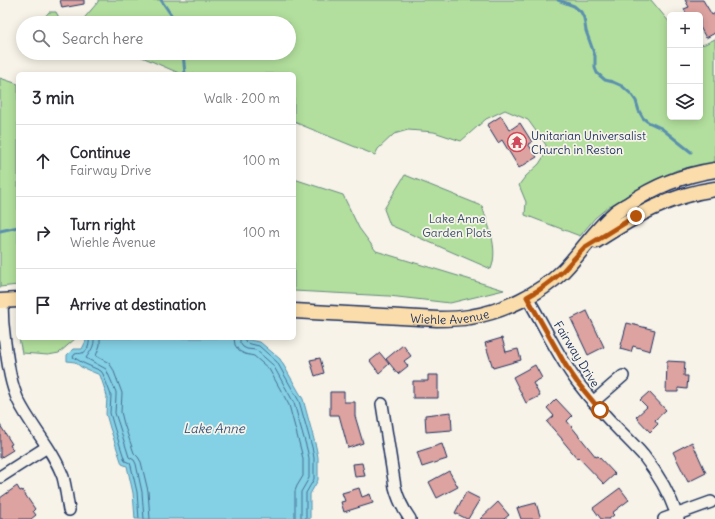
<!DOCTYPE html>
<html lang="en">
<head>
<meta charset="utf-8">
<style>
	:root { --surface:#fff; --page:#f7f7f7; --text:#2b2b33; --muted:#7c7c81; --line:#e1e1e2 }
	body { margin:0; font-family:Delius,sans-serif; background:var(--page); color:var(--text) }
	.controls { position:absolute; right:12px; top:12px; display:grid; overflow:hidden; border-radius:6px; box-shadow:0 2px 10px #0003 }
	.controls button { width:36px; height:36px; display:grid; place-items:center; padding:0; border:0; border-bottom:1px solid var(--line); background:var(--surface); color:var(--text); font:20px sans-serif }
	.stop { position:absolute; width:12px; height:12px; margin:-9px; border:3px solid #b45309; border-radius:50%; background:#fff }
	.stop.end { background:#b45309; border-color:#fff; box-shadow:0 1px 4px #0008 }
	.list { margin:0; padding:0; list-style:none }
	h2 { display:flex; justify-content:space-between; align-items:center; height:52px; margin:0; padding:0 16px; font-size:17px }
	h2 small { font-size:13px; font-weight:400; color:var(--muted) }
	.list li { display:grid; grid-template-columns:26px 1fr auto; gap:12px; align-items:center; box-sizing:border-box; height:72px; padding:0 16px; border-top:1px solid var(--line) }
	.list b { display:block; font-size:15px; white-space:nowrap }
	.list p { margin:0; font-size:13px; white-space:nowrap; color:var(--muted) }
	.list em { font-size:13px; font-style:normal; color:var(--muted) }
	.icon { flex:none; width:22px; height:22px; fill:none; stroke:currentColor; stroke-width:2; stroke-linecap:round; stroke-linejoin:round }
	.map { position:relative; flex:none; width:715px; height:519px; overflow:hidden }
	.search { position:absolute; background:var(--surface); box-shadow:0 2px 10px #0003; left:16px; top:16px; width:280px; height:44px; display:flex; align-items:center; gap:10px; box-sizing:border-box; padding:0 14px; border-radius:22px; color:var(--muted); font-size:15px }
	.panel { position:absolute; background:var(--surface); box-shadow:0 2px 10px #0003; left:16px; top:72px; width:280px; height:268px; border-radius:6px }
	.map>svg:first-child { display:block }
	.green { fill:#b2df9d; stroke:#66877e }
	.water { fill:#84d0e4; stroke:#5a90ae }
	.lines { fill:none; stroke-linecap:round; stroke-linejoin:round }
	.shore { stroke:#456f94; stroke-width:1 }
	.stream { stroke:#5a90ae; stroke-width:3 }
	.building { fill:#dda3a0; stroke:#1b2f5e }
	.minor-casing { stroke:#1b2f5e; stroke-width:14 }
	.major-casing { stroke:#1b2f5e; stroke-width:17 }
	.minor { stroke:#f7f3e8; stroke-width:11 }
	.major { stroke:#faddab; stroke-width:14 }
	.route { stroke:#b45309; stroke-width:5 }
	.labels { text-anchor:middle; dominant-baseline:central; stroke-width:3.5; stroke-linejoin:round; paint-order:stroke }
	.poi-label { font-size:12px; fill:#1b2f5e; stroke:#f7f3e8; text-anchor:start }
	.park-label { font-size:12px; fill:#39526b; stroke:#f7f3e8 }
	.street-label { font-size:12px; fill:#1b2f5e; stroke:#f7f3e8 }
	.water-label { font-size:13px; font-style:italic; fill:#355780; stroke:#f7f3e8 }
</style>
</head>
<body>
<div class="map">
<svg width="715" height="519" viewBox="0 0 715 519">
	<rect width="100%" height="100%" fill="#f7f3e8"/>
	<filter id="ink" filterUnits="userSpaceOnUse"><feTurbulence type="fractalNoise" baseFrequency=".025" numOctaves="2"/><feDisplacementMap in="SourceGraphic" scale="8" xChannelSelector="R" yChannelSelector="G"/><feConvolveMatrix kernelMatrix="1 2 1 2 8 2 1 2 1" color-interpolation-filters="sRGB"/></filter>
	<g filter="url(#ink)">
		<!-- green -->
		<g class="green">
			<path d="M98 0H651L670 23V117H700V45L705 44 715 39V163L677 170 657 179 608 207 595 218 580 236 525 215 526 202 519 185 525 177 539 164 546 153V145L528 120 505 110 486 119 461 141 434 132 408 130 394 134 378 149 375 155 294 122V74H181L133 53H289V23H80L98 2Z"/>
			<path d="M49 12H56L62 23H41L42 20Z"/>
			<path d="M0 78 18 84V285L0 287Z"/>
			<path d="M405 175 482 206C488 225 499 248 491 269L390 225 384 209Z"/>
			<path d="M294 179 343 195 359 228 376 251 504 290 450 303 389 296 294 291Z"/>
			<path d="M19 338H76L59 353 48 355 22 353Z"/>
		</g>
		<!-- water -->
		<path class="water" d="M83 338H237L260 342 280 359 303 399 316 447 318 457V480L310 494V519H135L133 493 127 466 122 464 110 428 106 414 107 396 100 375 81 367 75 362 67 361V355L73 349H82L86 341Z"/>
		<g class="lines">
			<!-- shore -->
			<g class="shore">
				<path d="M89 338C90 343 88 352 82 353 80 354 77 353 75 354L73 357 83 363 101 371 103 374 111 395 110 413 114 427 125 461 130 463 131 466 137 492 139 519"/>
				<path d="M94 338C95 346 90 352 86 358L106 369 116 392V396L115 413 119 425 129 457 134 460 136 464 142 492 144 519"/>
				<path d="M100 338V345L96 356 109 363 113 369 122 393 121 412 124 424 134 453 138 457 141 462 148 491 150 519"/>
				<path d="M234 338 235 345 239 351 245 354 254 356 269 369 289 405 301 450 303 459V476L297 486 295 491V519"/>
				<path d="M240 338V343L243 347 247 349 256 350 273 365 294 403 307 449 309 458V478L301 492V519"/>
				<path d="M245 338V341L247 343 259 346 277 362 299 401 312 447 314 458V479L306 493V519"/>
			</g>
			<!-- stream -->
			<g class="stream">
				<path d="M161 0 172 16 174 23"/>
				<path d="M558 0 574 6 581 12 584 18 586 31 595 56V68L597 73 605 80 613 82 622 86 631 94 636 101 639 111 643 118 648 122 661 128 691 152"/>
				<path d="M183 53 185 74"/>
				<path d="M0 231 18 227"/>
			</g>
		</g>
		<!-- building -->
		<g class="building">
			<path d="M60 0H84V4L62 8Z"/>
			<path d="M685 0H703L712 15 715 13V33L706 38 700 27V15H687L684 9 689 7Z"/>
			<path d="M501 116 510 130 520 123 532 142 528 144 537 157 519 168 502 140 498 143 487 125Z"/>
			<path d="M587 311 604 347 588 355 571 319Z"/>
			<path d="M627 323 655 330 650 351 633 346 631 352 620 349Z"/>
			<path d="M502 338 506 352 518 349 521 360 493 368 485 343Z"/>
			<path d="M403 345 411 356 404 361 408 366 398 374 386 359Z"/>
			<path d="M380 353 389 364 379 373 370 361Z"/>
			<path d="M320 358 324 373 315 376 310 360Z"/>
			<path d="M667 361 685 362 684 376H688L687 389 678 388V392H666Z"/>
			<path d="M535 365 542 378 533 383 540 396 526 403 513 377Z"/>
			<path d="M428 375H438V398H413V381H428Z"/>
			<path d="M330 392H344V402H355V416L363 443 348 448 339 415H330Z"/>
			<path d="M649 392 666 410 655 420 658 424 650 432 636 417 647 407 640 400Z"/>
			<path d="M556 399 572 416 567 421 596 457 598 456 615 474 604 484 578 457 577 458 562 440V439L547 422 554 416 547 408Z"/>
			<path d="M451 412 452 430 426 432 425 415Z"/>
			<path d="M0 425 12 444 10 445 13 450 0 458Z"/>
			<path d="M692 442 706 473 688 482 673 452Z"/>
			<path d="M442 444 447 459 422 467 417 452Z"/>
			<path d="M362 463 365 476 355 477 353 464Z"/>
			<path d="M449 471 458 487 437 498 429 482Z"/>
			<path d="M17 486 20 491 22 490 35 509 33 511 36 515 31 519H0V498Z"/>
			<path d="M359 488 362 497 370 494 373 503 344 512 341 502 345 501 342 493Z"/>
			<path d="M620 488 629 500 612 513 614 515 609 519H601L593 508Z"/>
			<path d="M466 492 480 499 468 519H467L455 513Z"/>
			<path d="M498 502 509 515 504 519H480Z"/>
			<path d="M536 503 541 519H521L517 508Z"/>
		</g>
		<g class="lines">
			<defs>
				<g id="minor">
					<path d="M527 297C544 325 558 357 578 383 591 400 605 416 620 431 628 439 636 447 643 455 658 474 671 496 678 519"/>
					<path d="M2 301C2 315 3 329 5 343 8 363 10 382 18 400 31 427 53 449 63 477 66 488 67 499 69 510"/>
					<path d="M593 402 623 376"/>
					<path d="M382 404 395 487C398 499 403 509 410 519"/>
					<path d="M0 477 47 447"/>
					<path d="M664 519 711 502"/>
				</g>
				<g id="major">
					<path d="M596 241C633 217 670 195 715 189"/>
					<path d="M0 301 18 300"/>
					<path id="s1" d="M294 311 437 319C448 319 459 319 470 317 502 312 540 294 563 271 581 253 595 230 614 214 618 210 624 207 629 204 656 185 683 175 715 170"/>
				</g>
			</defs>
			<!-- minor casing -->
			<use href="#minor" class="minor-casing"/>
			<!-- major casing -->
			<use href="#major" class="major-casing"/>
			<!-- minor -->
			<use href="#minor" class="minor"/>
			<!-- major -->
			<use href="#major" class="major"/>
		</g>
	</g>
	<g class="lines" filter="url(#ink)">
		<!-- route -->
		<path class="route" d="M600 410 577 382 566 366 527 297 539 290 551 281 563 271 584 248 636 216"/>
	</g>
	<!-- icons -->
	<defs>
		<symbol id="temple-ring" viewBox="-11 -11 22 22"><circle r="9.5" fill="#f7f3e8" stroke="#d1495b" stroke-width="1.5"/><path d="M0-6L5-2H3V0L6.5 2.5H4V6H1.5V3h-3V6H-4V2.5H-6.5L-3 0V-2H-5Z" fill="#d1495b"/></symbol>
	</defs>
	<g fill-rule="evenodd">
		<use href="#temple-ring" x="506" y="131" width="22" height="22"/>
	</g>
	<g class="labels">
		<!-- poi labels -->
		<g class="poi-label">
			<text x="531" y="135">Unitarian Universalist<tspan x="531" dy="14">Church in Reston</tspan></text>
		</g>
		<!-- park labels -->
		<g class="park-label">
			<text x="457" y="218">Lake Anne<tspan x="457" dy="14">Garden Plots</tspan></text>
		</g>
		<!-- street labels -->
		<g class="street-label">
			<text stroke="none"><textPath href="#s1" startOffset="156">Wiehle Avenue</textPath></text>
			<text transform="translate(577 354) rotate(58)">Fairway Drive</text>
		</g>
		<!-- water labels -->
		<g class="water-label">
			<text x="214" y="428">Lake Anne</text>
		</g>
	</g>
</svg>
<div class="controls">
<button>+</button>
<button>−</button>
<button><svg class="icon" aria-label="layers" viewBox="0 0 24 24"><path d="M12 4l9 5-9 5-9-5zM3 14l9 5 9-5"/></svg></button>
</div>
<div class="stop" style="left:600px;top:410px"></div>
<div class="stop end" style="left:636px;top:216px"></div>
<div class="search"><svg class="icon" aria-label="search" viewBox="0 0 24 24"><circle cx="10" cy="10" r="6"/><path d="M15 15l6 6"/></svg>Search here</div>
<section class="panel">
<h2>3 min<small>Walk · 200 m</small></h2>
<ul class="list">
<li><svg class="icon" aria-label="ahead" viewBox="0 0 24 24"><path d="M12 20V5M6 11l6-6 6 6"/></svg><div><b>Continue</b><p>Fairway Drive</p></div><em>100 m</em></li>
<li><svg class="icon" aria-label="right" viewBox="0 0 24 24"><path d="M7 20v-9h11M14 6l5 5-5 5"/></svg><div><b>Turn right</b><p>Wiehle Avenue</p></div><em>100 m</em></li>
<li><svg class="icon" aria-label="arrive" viewBox="0 0 24 24"><path d="M6 21V4h12l-3 4 3 4H6"/></svg><div><b>Arrive at destination</b></div></li>
</ul>
</section>
</div>
</body>
</html>
